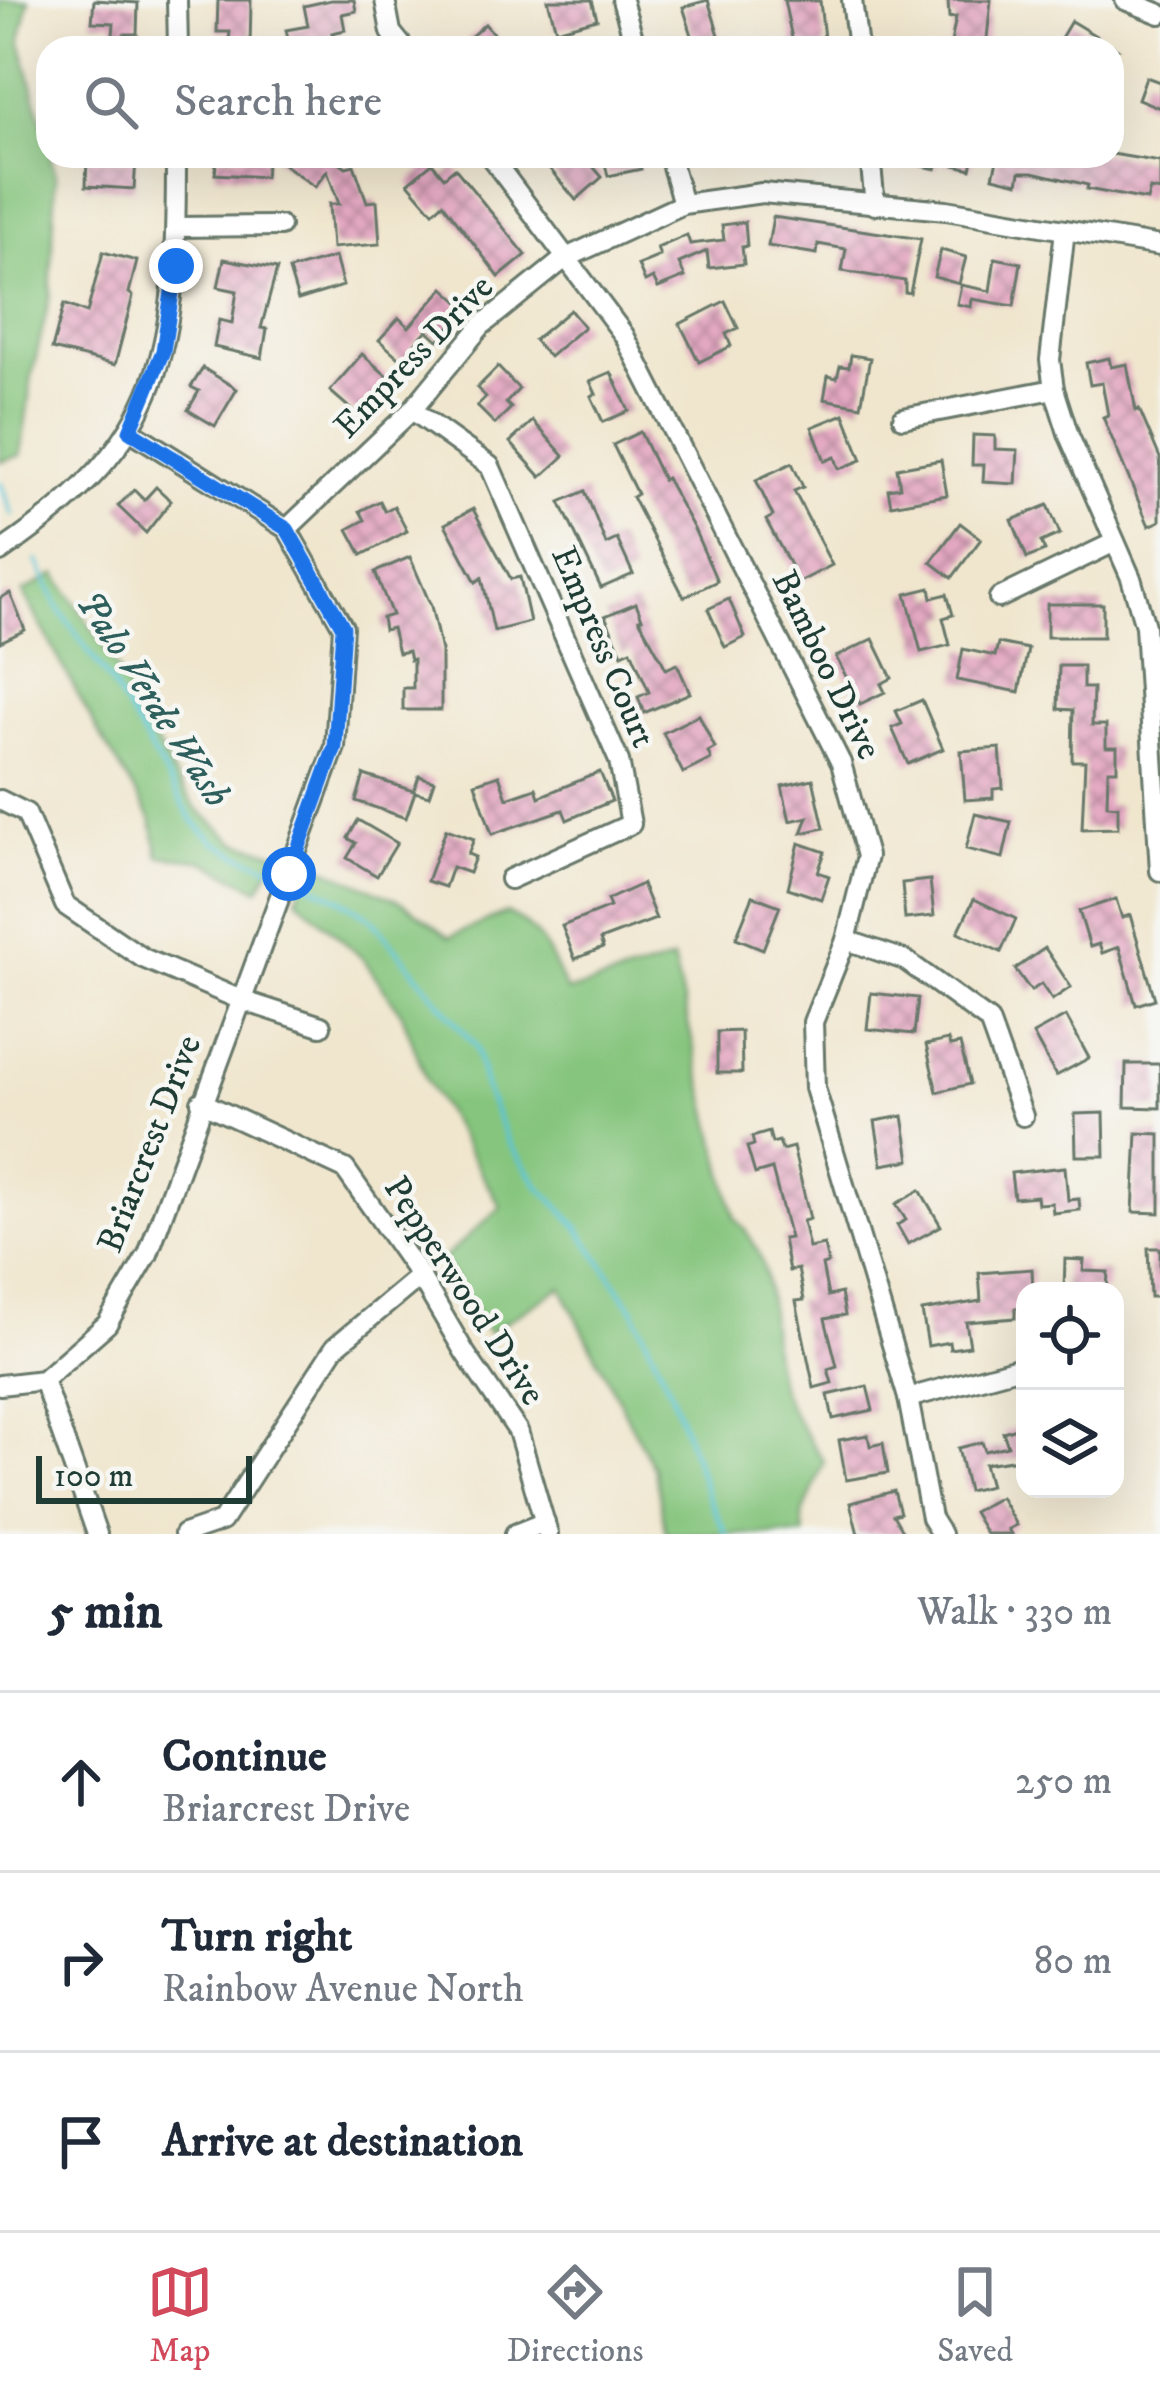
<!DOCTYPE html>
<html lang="en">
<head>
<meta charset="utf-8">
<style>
	:root { --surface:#fff; --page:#f6f6f7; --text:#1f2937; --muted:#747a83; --line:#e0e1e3; --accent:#d1495b }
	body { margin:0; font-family:"IM FELL DW Pica",serif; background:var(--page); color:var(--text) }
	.controls { position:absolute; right:36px; bottom:36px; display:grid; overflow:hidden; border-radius:24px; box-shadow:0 12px 48px #0002 }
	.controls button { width:108px; height:108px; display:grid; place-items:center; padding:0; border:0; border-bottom:3px solid var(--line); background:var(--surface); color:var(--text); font:60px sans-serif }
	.scale { position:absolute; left:36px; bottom:30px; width:216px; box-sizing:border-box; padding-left:12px; border:6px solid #1f3d34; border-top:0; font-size:33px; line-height:42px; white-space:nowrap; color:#1f3d34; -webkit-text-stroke:9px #f6f6f2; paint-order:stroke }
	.stop { position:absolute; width:36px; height:36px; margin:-27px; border:9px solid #1a73e8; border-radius:50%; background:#fff }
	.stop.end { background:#1a73e8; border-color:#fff; box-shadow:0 3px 12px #0008 }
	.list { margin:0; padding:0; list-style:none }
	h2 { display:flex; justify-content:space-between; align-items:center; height:156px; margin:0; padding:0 48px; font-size:51px }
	h2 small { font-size:39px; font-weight:400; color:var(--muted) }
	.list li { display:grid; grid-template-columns:78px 1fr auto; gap:36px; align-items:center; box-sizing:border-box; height:180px; padding:0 48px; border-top:3px solid var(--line) }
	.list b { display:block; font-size:45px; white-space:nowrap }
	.list p { margin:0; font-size:39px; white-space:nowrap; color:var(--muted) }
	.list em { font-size:39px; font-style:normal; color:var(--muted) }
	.icon { flex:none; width:66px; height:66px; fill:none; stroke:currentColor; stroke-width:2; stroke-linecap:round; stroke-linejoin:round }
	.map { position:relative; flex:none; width:1160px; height:1534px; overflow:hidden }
	.search { position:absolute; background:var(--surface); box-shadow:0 12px 48px #0002; left:36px; right:36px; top:36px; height:132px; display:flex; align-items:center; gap:30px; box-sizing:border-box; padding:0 42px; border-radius:36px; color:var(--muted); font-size:45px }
	.sheet { height:696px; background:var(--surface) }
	nav { display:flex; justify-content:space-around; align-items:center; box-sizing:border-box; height:168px; border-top:3px solid var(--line); background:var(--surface); font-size:33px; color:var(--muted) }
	nav a { display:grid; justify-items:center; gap:6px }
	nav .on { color:var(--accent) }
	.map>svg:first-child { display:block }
	.green { fill:#85c57d; stroke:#528158; stroke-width:3 }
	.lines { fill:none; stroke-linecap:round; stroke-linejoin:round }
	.stream { stroke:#5ac4d6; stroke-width:4.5 }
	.building { fill:url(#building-cross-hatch) }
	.minor-casing { stroke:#68786a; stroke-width:24 }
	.minor { stroke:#fff; stroke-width:18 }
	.route { stroke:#1a73e8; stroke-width:15 }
	.labels { text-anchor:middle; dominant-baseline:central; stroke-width:9; stroke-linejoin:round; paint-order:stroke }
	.street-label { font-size:36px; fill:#1f3d34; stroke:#f6f6f2 }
	.water-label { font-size:39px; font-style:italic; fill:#2e5f5c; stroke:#f6f6f2 }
</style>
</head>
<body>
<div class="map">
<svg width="1160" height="1534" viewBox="0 0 1160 1534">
	<defs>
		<pattern id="building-cross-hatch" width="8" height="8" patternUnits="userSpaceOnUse" patternTransform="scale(3)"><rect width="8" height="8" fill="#e4a8c2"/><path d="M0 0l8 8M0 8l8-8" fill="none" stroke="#b88a9e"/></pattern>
	</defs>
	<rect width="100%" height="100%" fill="#f6f6f2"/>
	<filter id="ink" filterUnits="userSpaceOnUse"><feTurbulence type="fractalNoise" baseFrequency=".00833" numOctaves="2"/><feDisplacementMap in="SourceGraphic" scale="24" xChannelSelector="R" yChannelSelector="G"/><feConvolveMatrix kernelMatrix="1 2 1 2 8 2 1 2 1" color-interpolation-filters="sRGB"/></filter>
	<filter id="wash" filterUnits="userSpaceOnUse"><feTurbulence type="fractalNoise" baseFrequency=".004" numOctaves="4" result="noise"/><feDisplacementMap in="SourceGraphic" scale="48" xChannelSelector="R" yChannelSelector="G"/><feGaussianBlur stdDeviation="2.7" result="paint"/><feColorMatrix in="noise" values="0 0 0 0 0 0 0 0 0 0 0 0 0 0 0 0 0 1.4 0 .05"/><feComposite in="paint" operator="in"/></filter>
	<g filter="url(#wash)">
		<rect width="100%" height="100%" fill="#f0e6ce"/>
		<!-- green -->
		<g class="green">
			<path d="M0 0H29L20 39 56 177 50 296 32 375 21 455 0 462Z"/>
			<path d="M56 574 110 656 174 776 197 809 236 842 278 853 259 889 201 860 159 856 151 818 97 730 23 592Z"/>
			<path d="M325 868 402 902 450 937 506 913C543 928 550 959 567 992L673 960 735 1219C784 1266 761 1329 781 1388 790 1414 810 1439 824 1462L802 1517 804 1534H666L654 1469 561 1287 488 1333 443 1259 501 1207 427 1081 402 1014 364 960 297 898 307 872Z"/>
		</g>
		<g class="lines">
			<!-- stream -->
			<g class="stream">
				<path d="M0 482 12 514"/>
				<path d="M37 560 59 609 109 680 193 821 214 841 237 854 281 871"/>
				<path d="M292 876 341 899 372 919 476 1047 485 1088 508 1142 539 1186 578 1227 633 1309 671 1392 707 1495 726 1534"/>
			</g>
		</g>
		<g id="blocks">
			<!-- building -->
			<g class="building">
				<path d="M94 0 138 3 137 34H124V48H112L114 23 92 22Z"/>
				<path d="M218 0H251L250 48H228L230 32H217Z"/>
				<path d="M331 0H354L356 11 342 14 345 30 332 33 339 48H290L286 30 308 26 304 6Z"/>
				<path d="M548 0H592L597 19 556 30Z"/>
				<path d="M708 0 723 48H696L683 7Z"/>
				<path d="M784 0 820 1 825 48H794Z"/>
				<path d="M948 0H991L986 48H950L956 17 949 18Z"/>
				<path d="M1071 21 1116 48H1055Z"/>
				<path d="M485 24 506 48H458Z"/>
				<path d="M1146 77 1160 82V108L1138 99Z"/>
				<path d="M1112 154 1160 162V191L1150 189 1147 200 1087 189 1088 185 1033 172H1020L1018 183 993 177 998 156Z"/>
				<path d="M217 156H267L265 177 215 174Z"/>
				<path d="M272 156H337L335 159 346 167 354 165 367 202 377 201 380 244 332 248 329 204H339L327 171 315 187Z"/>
				<path d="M549 156H584L602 177 576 200 543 161Z"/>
				<path d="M603 156H638L641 169 608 176Z"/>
				<path d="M899 156H974L971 169 938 161 936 169 899 161Z"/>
				<path d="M87 157 136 160 134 189 86 186Z"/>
				<path d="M432 163 444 177 455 168 526 255 499 277 443 203 433 212 408 183Z"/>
				<path d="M773 217 921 239 910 293 905 292V281L842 271 846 249 818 244 817 254 768 246Z"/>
				<path d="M745 222 747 246 742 247 744 264 709 268 707 251 679 263 685 277 658 288 653 278 645 282 638 265 660 256 657 248 687 235 690 244 724 240 722 225Z"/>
				<path d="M941 250 966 257 959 284 934 277Z"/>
				<path d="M103 252 137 261 129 293 133 296 115 365 52 349 64 304 87 313Z"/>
				<path d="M335 257 343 286 298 300 289 270Z"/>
				<path d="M995 258 1021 263 1014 306 972 299 971 307 957 304 961 285 990 291Z"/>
				<path d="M224 259 277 269 261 328 267 329 262 358 214 347 219 320 232 323 237 291 218 287Z"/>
				<path d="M444 288 467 309 438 340 427 330 409 350 416 357 408 366 379 340 399 318 409 327Z"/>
				<path d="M725 301 738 328 726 334 731 346 699 362 680 324Z"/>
				<path d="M570 310 584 327 549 357 534 340Z"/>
				<path d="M362 354 394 382 362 419 330 391Z"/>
				<path d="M851 355 870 358 861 406 824 399 828 376 837 378 840 366 849 367Z"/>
				<path d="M1109 358 1111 367 1127 364 1136 411 1139 409 1160 458V521L1149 526 1103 417 1108 415 1102 383 1090 385 1086 363Z"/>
				<path d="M498 367 519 389 506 403 511 408 495 424 477 406 486 397 477 388Z"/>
				<path d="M203 368 237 389 215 426 188 410 199 391 191 387Z"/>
				<path d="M611 372 629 411 603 422 591 396 596 394 590 381Z"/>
				<path d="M844 414 862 460 839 469 835 457 825 461 812 427Z"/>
				<path d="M533 421 564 456 541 477 510 442Z"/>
				<path d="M640 432 663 480 666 478 694 529 717 581 684 597 632 497 637 494 613 445Z"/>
				<path d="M973 435 995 436V449L1018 450 1016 484 983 482 984 465H972Z"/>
				<path d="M941 460 947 495 891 505 888 489 900 487 897 468Z"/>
				<path d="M792 463 803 487 794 491 832 565 799 582 766 520 773 516 756 480Z"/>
				<path d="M156 487 171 501 146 533 118 506 134 490 144 500Z"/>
				<path d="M585 491 606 544 617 539 633 574 601 588 560 502Z"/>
				<path d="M380 501 385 511 394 506 407 531 362 555 348 529 365 520 360 511Z"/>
				<path d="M1048 505 1060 534 1041 542 1045 551 1027 558 1012 520Z"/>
				<path d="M473 509 511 579 520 577 530 622 494 631 482 578 476 582 445 524Z"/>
				<path d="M960 523 981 539 952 578 931 562Z"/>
				<path d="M410 557 431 606 441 651V710H403V688H413V659L410 660 408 651 398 653 392 628 384 630 382 618 392 615 375 572Z"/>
				<path d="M930 588 932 598 947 594 953 615 943 618 950 645 921 652 906 594Z"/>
				<path d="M10 593 25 630 0 642V598Z"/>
				<path d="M729 599 745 637 725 647 708 609Z"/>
				<path d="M636 603 642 618 639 619 661 659 666 669 677 664 690 693 644 713 638 697 649 692 631 650 622 654 605 616Z"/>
				<rect x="1047" y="604" width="56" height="33"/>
				<path d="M873 639 892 678 881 684 885 692 860 704 836 657Z"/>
				<path d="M998 643 1028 649 1019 692 957 680 963 649 995 656Z"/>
				<path d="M1059 666H1083V688H1093L1092 725H1106V747H1117V770H1108L1107 805 1118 806V828L1082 829 1085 761H1072L1073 710 1058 709Z"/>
				<path d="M922 700 943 749 908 764 892 728 902 724 896 711Z"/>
				<path d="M699 715 715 748 708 752 711 759 683 773 663 733Z"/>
				<path d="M1000 748 1003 788 993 789V798L965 800 961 751Z"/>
				<path d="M600 772 612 801 567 820 563 810 492 834 475 783 499 775 507 798 536 788 539 797Z"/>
				<path d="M364 775 414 791 419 776 434 781 429 796 415 792 406 818 356 801Z"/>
				<path d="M813 779 824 828 802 833 808 817 790 821 782 786Z"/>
				<path d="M975 814 1011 822 1003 858 966 849Z"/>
				<path d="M358 820 397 843 377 876 347 858 356 843 348 838Z"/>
				<path d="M446 829 474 839 468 854 475 857 469 873 452 867 445 887 427 881Z"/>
				<path d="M799 843 825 852 818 872 829 876 821 899 788 888Z"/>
				<path d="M930 880 934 916 905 919 902 883Z"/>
				<path d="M642 884 656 919 600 940 603 948 575 959 562 926 610 907 607 900Z"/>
				<path d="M753 896 780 906 763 949 736 938Z"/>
				<path d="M974 899 1016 919 1001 952 958 932Z"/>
				<path d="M1116 899 1122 918 1130 915 1155 999 1136 1005 1119 947 1102 953 1099 944 1090 947 1079 911Z"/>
				<path d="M1045 948 1071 987 1052 1000 1041 984 1031 991 1015 969Z"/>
				<path d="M871 993 918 998 914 1034 867 1029Z"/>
				<path d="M1066 1016 1089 1058 1056 1076 1033 1034Z"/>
				<path d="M741 1031 742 1073H717V1032Z"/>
				<path d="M948 1040 950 1046 960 1044 970 1084 937 1092 926 1045Z"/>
				<path d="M1126 1064H1160V1108L1125 1107Z"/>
				<path d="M1104 1113 1105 1156H1076L1075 1114Z"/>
				<path d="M903 1116 910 1160 882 1165 875 1121Z"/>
				<path d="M769 1132 772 1143 779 1141 782 1150 793 1147 810 1219 803 1221 809 1248 824 1245 828 1263 822 1265 828 1296 841 1293 845 1315 825 1319 837 1366 828 1369 832 1383 814 1388 796 1301 804 1300 798 1269 789 1271 783 1239 790 1238 772 1169 755 1174 747 1147 754 1145 752 1137Z"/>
				<path d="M1137 1133 1160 1134V1213L1133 1212Z"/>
				<path d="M1065 1167 1068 1200 1079 1199 1080 1210 1053 1213 1052 1203 1038 1204 1037 1196 1014 1198 1011 1173Z"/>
				<path d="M920 1190 941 1226 908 1244 897 1225 906 1220 896 1204Z"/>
				<path d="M1148 1248H1160V1297H1150Z"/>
				<path d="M1065 1259 1084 1260 1083 1271 1108 1272 1107 1291H1064Z"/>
				<path d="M1032 1269 1033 1291H1025V1307L1015 1308V1318L966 1322 970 1346 950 1349 949 1342 928 1346 922 1311 981 1301 979 1273Z"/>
				<path d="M867 1386 873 1410 833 1419 828 1395Z"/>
				<path d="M1025 1425V1458L984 1464 990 1486 968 1491 958 1448 982 1442 985 1451 1008 1446 1003 1432Z"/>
				<path d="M868 1435 870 1446 883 1443 888 1473 846 1480 839 1440Z"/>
				<path d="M894 1491 900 1513 893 1515 904 1534H858L850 1503Z"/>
				<path d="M1000 1497 1016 1525 1008 1529 1011 1534H986L973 1512Z"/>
			</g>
		</g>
	</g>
	<g filter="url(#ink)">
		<use href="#blocks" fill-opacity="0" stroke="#68786a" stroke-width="3"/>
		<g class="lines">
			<defs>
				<g id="minor">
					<path d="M177 0 178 48"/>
					<path d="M385 0 391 32 404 48"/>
					<path d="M622 0 636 48"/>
					<path d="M852 0 858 48"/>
					<path d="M1125 0 1160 14"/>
					<path d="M490 156 624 335 841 763 867 856 846 940 813 1022 815 1088 908 1398 931 1518 941 1534"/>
					<path d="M669 156 683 204"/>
					<path d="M870 156 875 205"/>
					<path d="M176 227 280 226"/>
					<path d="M1065 230 1050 360 1054 389 1069 436 1131 578 1145 626 1160 871"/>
					<path d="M412 410 490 466 619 761 631 824 510 879"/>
					<path d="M903 418 1054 389"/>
					<path d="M287 529 412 410 481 326 564 259 683 204 762 193 946 210 1160 246"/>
					<path d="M0 552C170 437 176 349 176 156"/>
					<path d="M999 598 1115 542"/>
					<path d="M0 800 26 813 65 905 143 958 241 1000 321 1026"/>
					<path d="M846 940 905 960 989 1021 1023 1116"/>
					<path d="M201 1102 345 1169 420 1276 465 1353 518 1431 548 1534"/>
					<path d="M43 1380 97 1534"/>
					<path d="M0 1385 43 1380 107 1324 148 1254 335 747 343 627 287 529 131 431"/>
					<path d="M908 1398 1025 1366"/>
					<path d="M184 1534 222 1521 335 1347 420 1276"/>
					<path d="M515 1534 545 1522"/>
				</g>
			</defs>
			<!-- minor casing -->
			<use href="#minor" class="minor-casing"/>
			<!-- minor -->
			<use href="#minor" class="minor"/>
		</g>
	</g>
	<g class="lines" filter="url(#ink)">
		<!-- route -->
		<path class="route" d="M176 266 163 351 130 431 287 529 343 627 335 747 289 874"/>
	</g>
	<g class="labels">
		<!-- street labels -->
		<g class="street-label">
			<text transform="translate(414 357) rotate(-46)">Empress Drive</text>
			<text transform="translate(603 647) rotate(67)">Empress Court</text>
			<text transform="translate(826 665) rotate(64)">Bamboo Drive</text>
			<text transform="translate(150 1144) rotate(-69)">Briarcrest Drive</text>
			<text transform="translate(464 1291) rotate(57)">Pepperwood Drive</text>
		</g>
		<!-- water labels -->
		<g class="water-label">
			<text transform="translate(153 699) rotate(57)">Palo Verde Wash</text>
		</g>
	</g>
</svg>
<div class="controls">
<button><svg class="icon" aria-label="locate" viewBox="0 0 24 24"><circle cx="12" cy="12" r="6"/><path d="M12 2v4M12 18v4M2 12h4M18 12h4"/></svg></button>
<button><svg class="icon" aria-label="layers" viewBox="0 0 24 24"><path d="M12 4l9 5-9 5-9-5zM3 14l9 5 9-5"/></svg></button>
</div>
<div class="scale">100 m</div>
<div class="stop" style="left:289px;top:874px"></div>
<div class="stop end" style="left:176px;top:266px"></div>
<div class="search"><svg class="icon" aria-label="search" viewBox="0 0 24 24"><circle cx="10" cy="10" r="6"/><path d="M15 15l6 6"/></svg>Search here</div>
</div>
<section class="sheet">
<h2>5 min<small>Walk · 330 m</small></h2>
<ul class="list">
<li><svg class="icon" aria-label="ahead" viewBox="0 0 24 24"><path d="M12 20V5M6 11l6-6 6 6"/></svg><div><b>Continue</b><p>Briarcrest Drive</p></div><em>250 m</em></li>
<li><svg class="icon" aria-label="right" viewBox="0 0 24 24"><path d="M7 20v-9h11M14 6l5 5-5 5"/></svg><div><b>Turn right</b><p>Rainbow Avenue North</p></div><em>80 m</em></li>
<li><svg class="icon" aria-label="arrive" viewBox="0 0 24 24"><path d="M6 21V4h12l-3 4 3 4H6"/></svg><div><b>Arrive at destination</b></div></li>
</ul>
</section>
<nav>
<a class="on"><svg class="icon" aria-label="map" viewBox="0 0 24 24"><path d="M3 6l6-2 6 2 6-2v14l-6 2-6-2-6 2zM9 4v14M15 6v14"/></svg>Map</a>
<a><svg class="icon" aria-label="directions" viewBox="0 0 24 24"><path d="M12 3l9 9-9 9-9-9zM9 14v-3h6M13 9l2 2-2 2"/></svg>Directions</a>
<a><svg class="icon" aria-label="saved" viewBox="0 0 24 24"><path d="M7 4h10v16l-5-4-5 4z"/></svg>Saved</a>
</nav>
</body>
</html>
